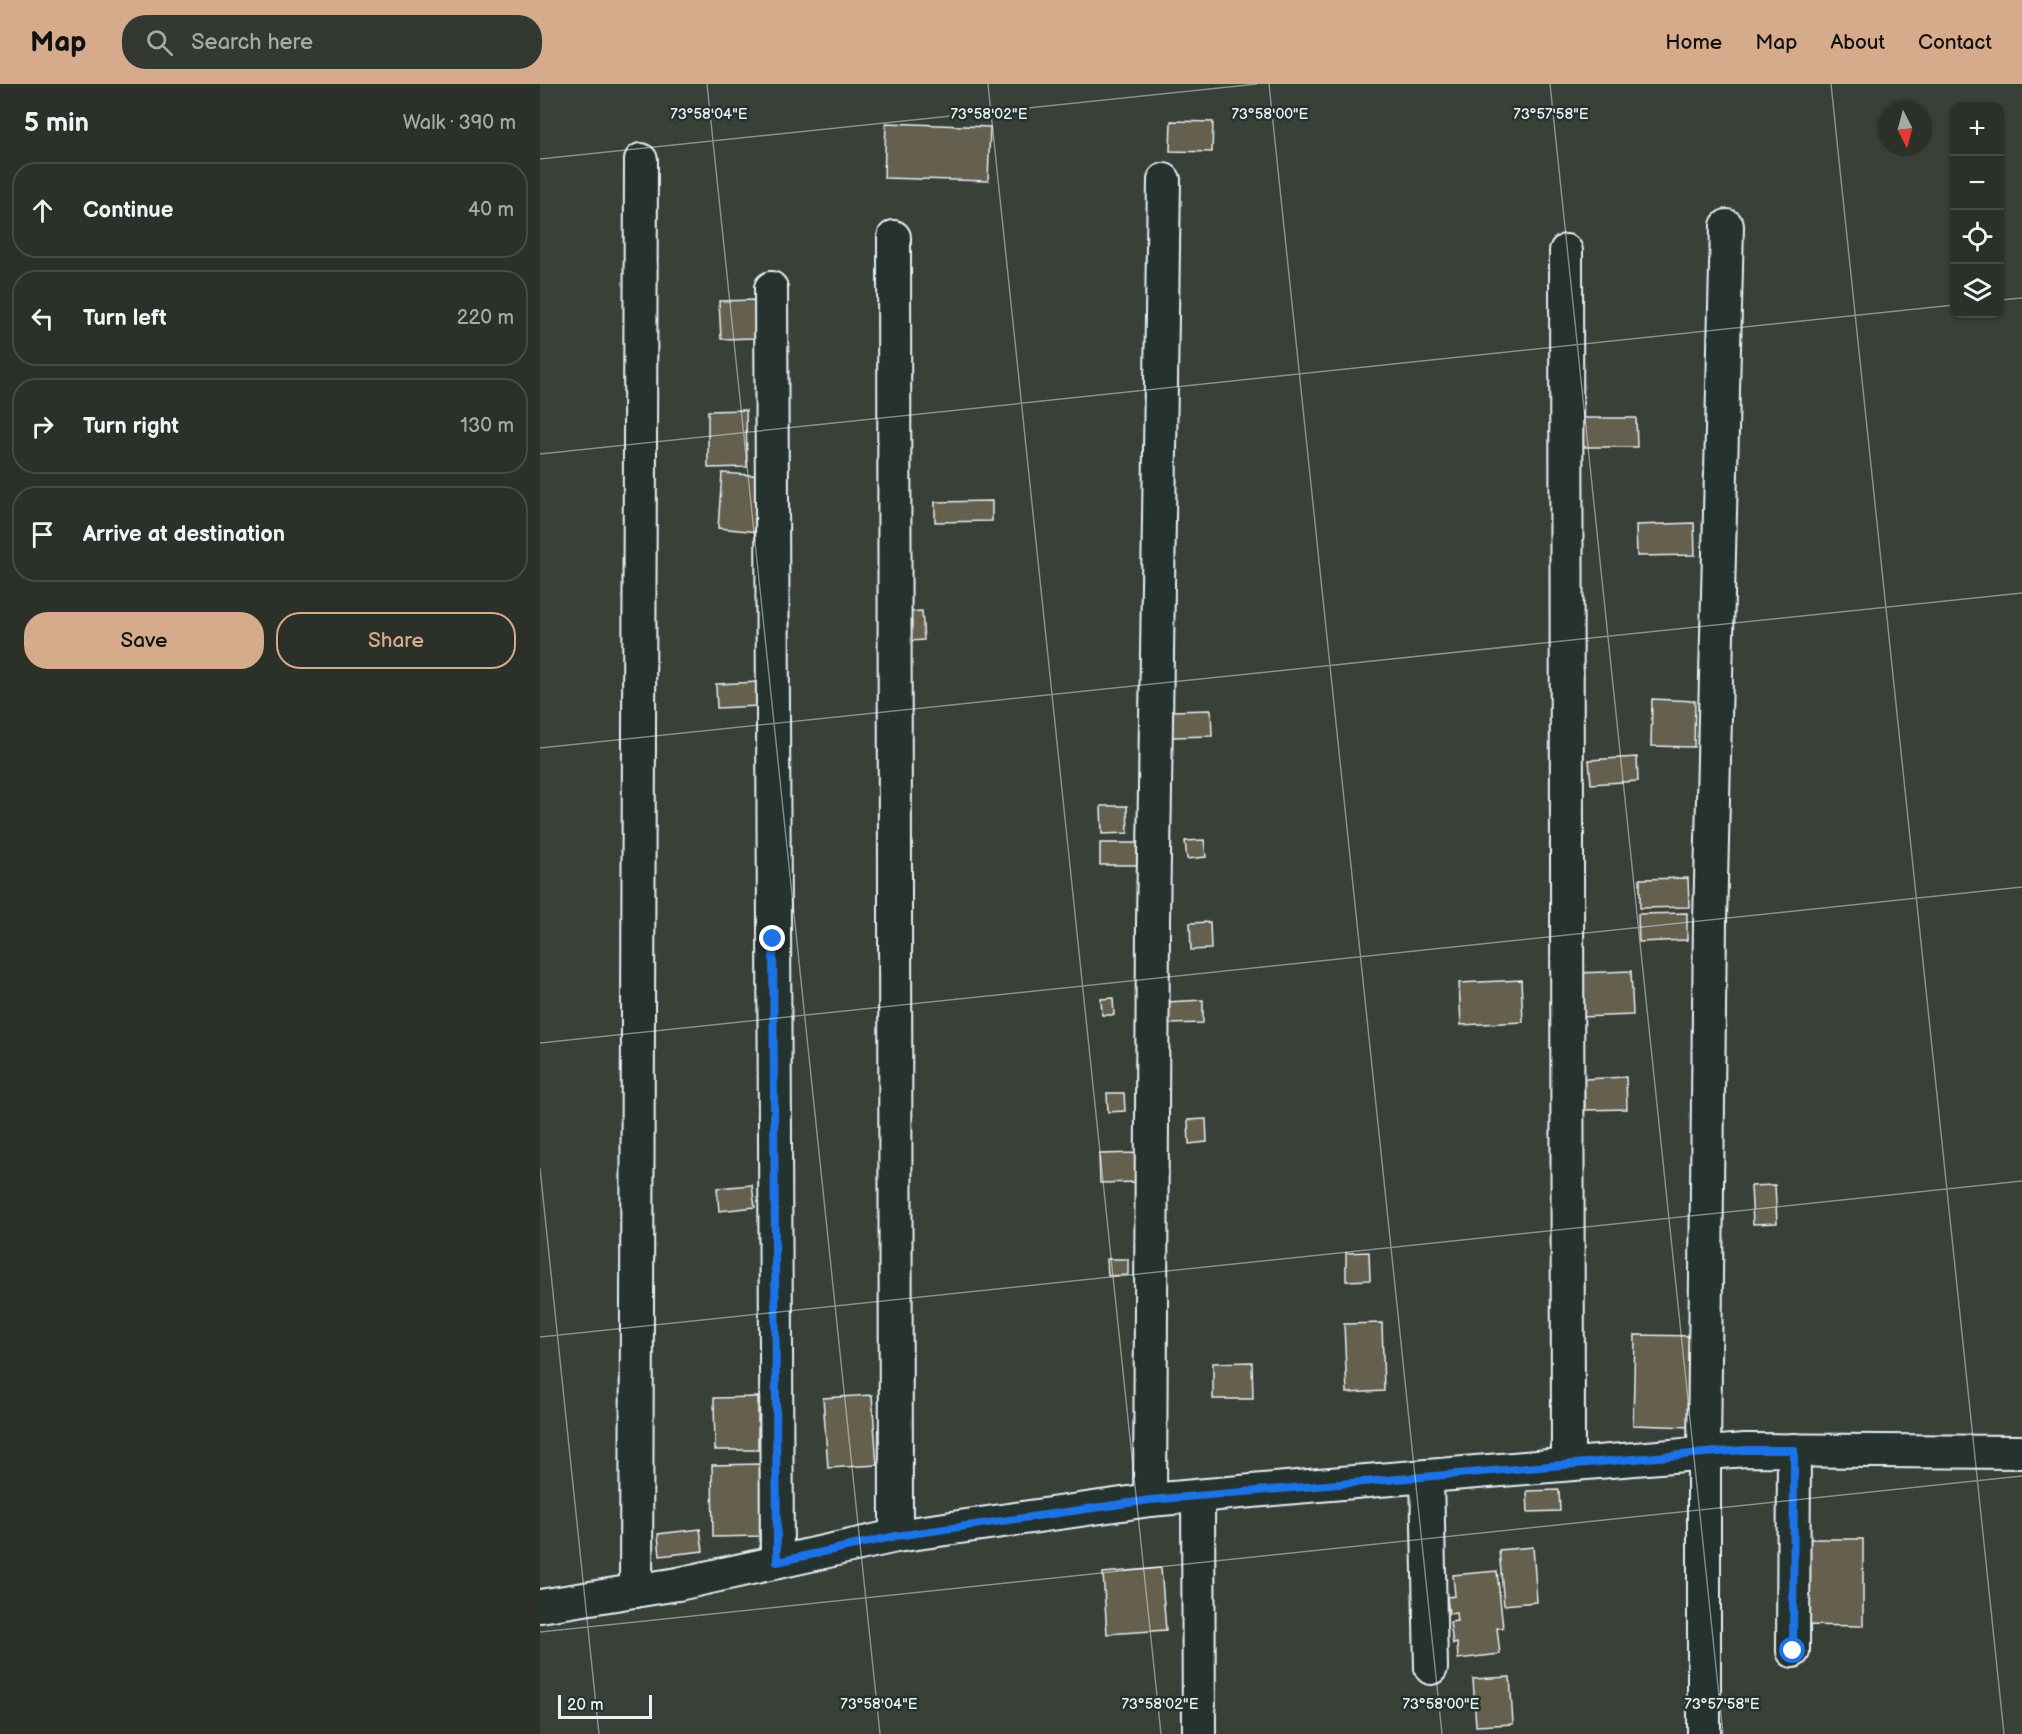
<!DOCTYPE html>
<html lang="en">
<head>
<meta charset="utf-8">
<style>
	:root { --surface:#2b3029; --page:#333831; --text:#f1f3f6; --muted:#a6a9a8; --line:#474b46; --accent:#d6ab8b }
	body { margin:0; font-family:"Balsamiq Sans",sans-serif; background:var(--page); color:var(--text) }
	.controls { position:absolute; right:18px; top:18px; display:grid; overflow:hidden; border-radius:12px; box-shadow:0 2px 4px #0004 }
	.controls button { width:54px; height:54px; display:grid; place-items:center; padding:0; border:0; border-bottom:2px solid var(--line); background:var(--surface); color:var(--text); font:30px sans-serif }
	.compass { position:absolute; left:1338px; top:18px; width:54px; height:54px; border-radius:50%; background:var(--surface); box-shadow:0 2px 4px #0004; rotate:174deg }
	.scale { position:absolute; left:18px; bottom:15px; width:94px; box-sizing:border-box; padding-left:6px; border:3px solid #e8f1f8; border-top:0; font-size:16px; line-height:21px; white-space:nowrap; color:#e8f1f8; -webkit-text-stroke:4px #26332d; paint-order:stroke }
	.stop { position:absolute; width:18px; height:18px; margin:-14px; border:4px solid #1a73e8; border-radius:50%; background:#fff }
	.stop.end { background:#1a73e8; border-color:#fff; box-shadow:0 2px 6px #0008 }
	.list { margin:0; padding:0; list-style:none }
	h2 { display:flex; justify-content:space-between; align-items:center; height:78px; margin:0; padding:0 24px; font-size:26px }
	h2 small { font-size:20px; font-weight:400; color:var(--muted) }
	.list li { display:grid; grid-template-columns:39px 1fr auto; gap:18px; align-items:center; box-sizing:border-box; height:96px; margin:0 12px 12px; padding:0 12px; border:2px solid var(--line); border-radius:24px }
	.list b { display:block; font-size:22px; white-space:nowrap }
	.list em { font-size:20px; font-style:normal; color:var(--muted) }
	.actions { display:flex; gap:12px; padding:18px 24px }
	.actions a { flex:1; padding:14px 0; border:2px solid var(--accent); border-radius:24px; text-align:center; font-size:21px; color:var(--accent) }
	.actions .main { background:var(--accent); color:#111 }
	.icon { flex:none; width:33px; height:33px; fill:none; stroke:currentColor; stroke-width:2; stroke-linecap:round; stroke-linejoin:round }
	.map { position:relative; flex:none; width:1482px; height:1650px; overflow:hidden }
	header { display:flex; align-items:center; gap:36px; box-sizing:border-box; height:84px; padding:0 30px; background:var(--accent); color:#111 }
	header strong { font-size:28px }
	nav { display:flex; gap:33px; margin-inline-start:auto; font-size:21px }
	.search { width:420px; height:54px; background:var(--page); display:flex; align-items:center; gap:15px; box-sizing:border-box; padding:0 21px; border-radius:24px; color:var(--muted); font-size:22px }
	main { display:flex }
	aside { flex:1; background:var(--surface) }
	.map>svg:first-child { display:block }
	.building { fill:#655e4e; stroke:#e8f1f8; stroke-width:1.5 }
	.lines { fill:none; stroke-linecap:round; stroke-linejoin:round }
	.minor-casing { stroke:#e8f1f8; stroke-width:36 }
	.minor { stroke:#26332d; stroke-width:32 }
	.route { stroke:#1a73e8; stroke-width:8 }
	.ticks { fill:none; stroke:#e8f1f8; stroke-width:1.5; stroke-opacity:0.45 }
	.ticks-label { font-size:15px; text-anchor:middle; fill:#e8f1f8; stroke:#26332d; stroke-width:5; stroke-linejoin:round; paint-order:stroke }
</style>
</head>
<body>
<header>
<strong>Map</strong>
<div class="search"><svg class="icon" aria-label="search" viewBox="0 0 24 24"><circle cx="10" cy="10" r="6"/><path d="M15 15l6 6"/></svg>Search here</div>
<nav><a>Home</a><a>Map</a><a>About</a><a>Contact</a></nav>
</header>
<main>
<aside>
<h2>5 min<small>Walk · 390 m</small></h2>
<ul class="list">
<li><svg class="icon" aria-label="ahead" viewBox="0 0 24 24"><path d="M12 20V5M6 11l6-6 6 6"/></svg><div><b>Continue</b></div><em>40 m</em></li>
<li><svg class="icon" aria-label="left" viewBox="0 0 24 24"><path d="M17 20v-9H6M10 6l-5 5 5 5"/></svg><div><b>Turn left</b></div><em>220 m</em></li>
<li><svg class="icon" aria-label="right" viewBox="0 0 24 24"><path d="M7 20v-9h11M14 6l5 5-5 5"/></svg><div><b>Turn right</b></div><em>130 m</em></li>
<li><svg class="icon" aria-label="arrive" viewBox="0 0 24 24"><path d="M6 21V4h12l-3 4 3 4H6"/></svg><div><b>Arrive at destination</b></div></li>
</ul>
<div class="actions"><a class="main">Save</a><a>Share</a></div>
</aside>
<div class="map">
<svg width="1482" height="1650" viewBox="0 0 1482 1650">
	<rect width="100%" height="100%" fill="#394037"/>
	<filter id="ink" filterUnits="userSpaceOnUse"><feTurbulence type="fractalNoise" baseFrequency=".0167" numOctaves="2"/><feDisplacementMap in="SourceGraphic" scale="12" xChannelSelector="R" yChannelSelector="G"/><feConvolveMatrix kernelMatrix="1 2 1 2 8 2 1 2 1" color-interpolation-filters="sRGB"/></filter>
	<g filter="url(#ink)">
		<!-- building -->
		<g class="building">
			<path d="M631 37 673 38 672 68 630 67Z"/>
			<path d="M346 39 450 43 448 97 344 94Z"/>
			<path d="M215 216 216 254 181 255 179 217Z"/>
			<path d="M206 326 207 383 168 384V327Z"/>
			<path d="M1041 334H1096L1097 363H1041Z"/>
			<path d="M182 389 223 392 219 448 178 444Z"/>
			<path d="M452 417V437L395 438V418Z"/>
			<path d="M1154 439 1155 471 1097 472 1096 441Z"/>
			<path d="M382 527 384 556 370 557 368 528Z"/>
			<path d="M219 598V622L177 624 176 600Z"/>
			<path d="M1112 615 1155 617 1154 663 1111 662Z"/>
			<path d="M671 626 672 652 632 653V627Z"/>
			<path d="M1097 673 1098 697 1051 700 1049 676Z"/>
			<path d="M561 722H587L588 749 562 750Z"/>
			<path d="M664 756 666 773 647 775 645 757Z"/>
			<rect x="560" y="759" width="44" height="22"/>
			<path d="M1148 794 1149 823 1100 824V795Z"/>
			<path d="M1147 829V856L1099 858 1098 830Z"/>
			<path d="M670 838 671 865 651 866 650 839Z"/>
			<path d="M1091 887 1093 931 1040 933 1038 889Z"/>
			<path d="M981 896 983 938 921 941 919 899Z"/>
			<path d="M573 914 574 931H562L561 915Z"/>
			<path d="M663 916V939L628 940 627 918Z"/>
			<path d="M1086 993 1087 1025 1045 1026 1044 995Z"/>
			<path d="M567 1009H584L585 1027 568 1028Z"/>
			<path d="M666 1035 667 1058 649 1060 648 1036Z"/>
			<path d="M599 1069 600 1098 560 1099 559 1070Z"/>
			<path d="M212 1101 215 1123 179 1127 177 1104Z"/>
			<path d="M1235 1101 1237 1139 1213 1140 1211 1102Z"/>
			<path d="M829 1168 830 1196 806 1197V1169Z"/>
			<path d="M567 1175H588V1191L568 1192Z"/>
			<path d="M842 1239 844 1307 807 1309 804 1240Z"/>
			<path d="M1095 1251 1155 1252 1152 1343 1093 1341Z"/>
			<path d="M712 1278 713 1315H673V1279Z"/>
			<path d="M332 1311 337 1381 288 1384 283 1314Z"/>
			<path d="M218 1313V1366H175L174 1314Z"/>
			<path d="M221 1380 222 1452 173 1453 172 1381Z"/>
			<path d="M1019 1406 1020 1427 988 1428 987 1407Z"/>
			<path d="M160 1445 163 1467 120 1472 118 1450Z"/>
			<path d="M1260 1455H1323V1542L1259 1541Z"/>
			<path d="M993 1463 997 1518 964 1521 959 1466Z"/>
			<path d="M621 1484 626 1546 567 1550 563 1489Z"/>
			<path d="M957 1487 963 1544H957L960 1570 918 1575 917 1559 913 1560 910 1538 917 1537 916 1529 909 1530 907 1513 915 1512 913 1491Z"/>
			<path d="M970 1593 973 1640 936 1642 933 1595Z"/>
		</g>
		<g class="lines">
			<defs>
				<g id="minor">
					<path d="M354 153 356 1452"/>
					<path d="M1026 167 1028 1380"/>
					<path d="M231 204 237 1478"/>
					<path d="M887 1392 891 1584"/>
					<path d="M658 1412 659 1650"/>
					<path d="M610 1416 613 839 624 96"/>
					<path d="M96 1507 101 76"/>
					<path d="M0 1522 138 1500 356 1452 610 1416 802 1399 1205 1366 1482 1368"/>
					<path d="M1253 1567 1254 1366"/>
					<path d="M1164 1650V1369L1170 838 1187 142"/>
				</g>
			</defs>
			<!-- minor casing -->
			<use href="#minor" class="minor-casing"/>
			<!-- minor -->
			<use href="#minor" class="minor"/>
		</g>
	</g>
	<g class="lines" filter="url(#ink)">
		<!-- route -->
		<path class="route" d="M233 855 237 1478 356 1452 610 1416 1164 1369 1205 1366H1254L1253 1567"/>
	</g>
	<!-- ticks -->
	<path class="ticks" d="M167 0 340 1650M448 0 621 1650M729 0 902 1650M1010 0 1183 1650M1291 0 1464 1650M0 75 717 0M1460 216 1482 214M0 370 1414 221M0 664 1482 509M0 959 1482 803M0 1084 59 1650M0 1253 1482 1097M0 1548 1482 1392"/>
	<g class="ticks-label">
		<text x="169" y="35">73°58'04"E</text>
		<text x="449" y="35">73°58'02"E</text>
		<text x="730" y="35">73°58'00"E</text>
		<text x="1011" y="35">73°57'58"E</text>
		<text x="339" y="1625">73°58'04"E</text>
		<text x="620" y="1625">73°58'02"E</text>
		<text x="901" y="1625">73°58'00"E</text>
		<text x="1182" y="1625">73°57'58"E</text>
	</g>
</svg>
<div class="controls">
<button>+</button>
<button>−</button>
<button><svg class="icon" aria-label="locate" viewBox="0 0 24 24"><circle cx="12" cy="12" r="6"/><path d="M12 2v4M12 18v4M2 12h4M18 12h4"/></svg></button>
<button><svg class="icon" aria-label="layers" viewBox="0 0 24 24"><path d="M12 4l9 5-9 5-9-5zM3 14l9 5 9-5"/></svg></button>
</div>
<svg class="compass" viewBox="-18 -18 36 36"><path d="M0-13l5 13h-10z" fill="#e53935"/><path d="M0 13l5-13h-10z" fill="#a6a9a8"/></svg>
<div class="scale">20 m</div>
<div class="stop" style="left:1253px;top:1567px"></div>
<div class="stop end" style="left:233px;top:855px"></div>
</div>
</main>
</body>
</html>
